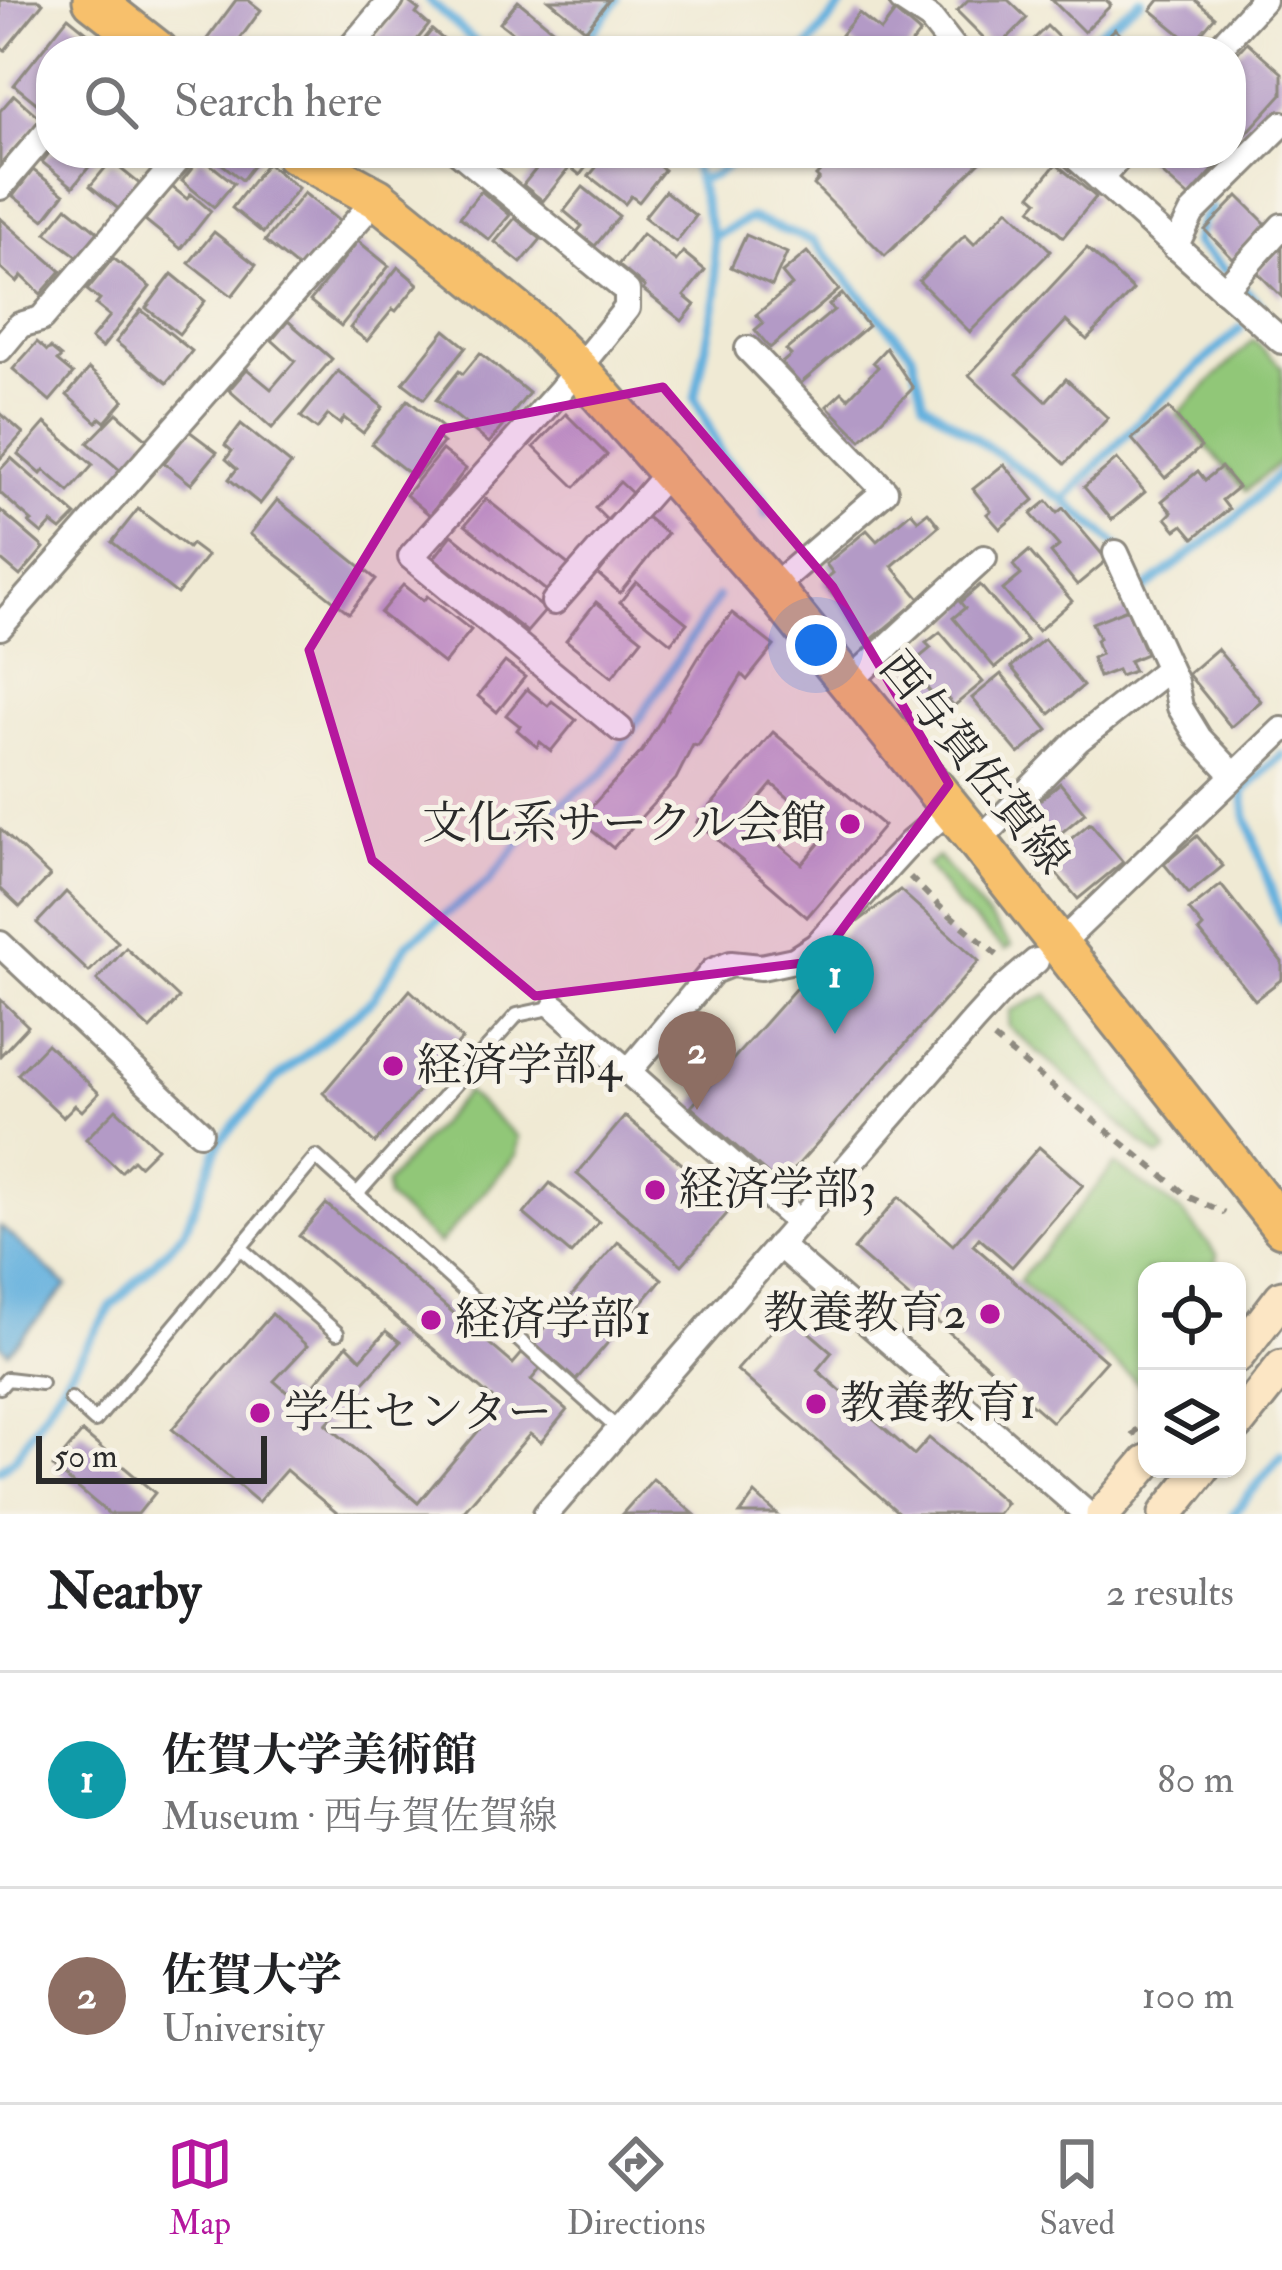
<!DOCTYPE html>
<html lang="en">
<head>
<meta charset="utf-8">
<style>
	:root { --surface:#fff; --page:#f2f2f2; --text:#202124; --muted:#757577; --line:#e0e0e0; --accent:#b5179e }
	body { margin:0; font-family:"IM FELL Double Pica","Noto Serif JP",serif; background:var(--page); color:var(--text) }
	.controls { position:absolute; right:36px; bottom:36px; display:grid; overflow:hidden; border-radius:24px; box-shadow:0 3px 9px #0004 }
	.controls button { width:108px; height:108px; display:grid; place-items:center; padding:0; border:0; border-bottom:3px solid var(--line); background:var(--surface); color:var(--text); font:60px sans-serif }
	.scale { position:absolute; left:36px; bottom:30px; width:231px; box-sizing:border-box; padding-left:12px; border:6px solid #2b2b2b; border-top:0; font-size:33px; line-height:42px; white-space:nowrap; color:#2b2b2b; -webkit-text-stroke:9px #f7f3e8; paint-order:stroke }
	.you { position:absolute; left:816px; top:645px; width:42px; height:42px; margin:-30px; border:9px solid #fff; border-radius:50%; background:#1a73e8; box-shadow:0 0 0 18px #1a73e833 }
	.badge { display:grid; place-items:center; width:78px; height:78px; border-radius:50%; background:var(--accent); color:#fff; font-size:39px; font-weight:700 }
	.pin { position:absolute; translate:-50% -99px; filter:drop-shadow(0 3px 6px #0008) }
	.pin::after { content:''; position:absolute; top:63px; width:42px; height:36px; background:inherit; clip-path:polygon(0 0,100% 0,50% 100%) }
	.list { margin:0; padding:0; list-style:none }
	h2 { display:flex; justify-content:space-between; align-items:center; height:156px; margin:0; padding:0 48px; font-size:51px }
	h2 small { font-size:39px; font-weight:400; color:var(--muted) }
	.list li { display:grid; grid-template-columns:78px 1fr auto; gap:36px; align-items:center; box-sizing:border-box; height:216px; padding:0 48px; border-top:3px solid var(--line) }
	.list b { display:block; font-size:45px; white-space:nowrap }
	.list p { margin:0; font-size:39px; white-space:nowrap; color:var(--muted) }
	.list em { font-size:39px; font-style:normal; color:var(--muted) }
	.icon { flex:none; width:66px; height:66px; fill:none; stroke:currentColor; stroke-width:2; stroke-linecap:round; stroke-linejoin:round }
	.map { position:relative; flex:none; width:1282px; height:1514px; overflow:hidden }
	.search { position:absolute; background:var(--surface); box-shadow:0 3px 9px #0004; left:36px; right:36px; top:36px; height:132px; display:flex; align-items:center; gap:30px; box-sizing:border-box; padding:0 42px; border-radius:48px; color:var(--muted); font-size:45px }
	.sheet { height:588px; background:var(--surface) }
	nav { display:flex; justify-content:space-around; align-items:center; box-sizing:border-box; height:168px; border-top:3px solid var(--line); background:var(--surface); font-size:33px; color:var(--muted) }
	nav a { display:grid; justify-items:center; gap:6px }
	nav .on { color:var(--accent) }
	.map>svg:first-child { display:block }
	.green { fill:#91c778; stroke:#5e7952; stroke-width:3 }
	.water { fill:#65b1de; stroke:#486e84; stroke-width:3 }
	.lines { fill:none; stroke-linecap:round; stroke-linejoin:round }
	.stream { stroke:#65b1de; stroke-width:9 }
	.building { fill:#b39ac6; fill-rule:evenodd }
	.service-casing { stroke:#8e8a80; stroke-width:18 }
	.minor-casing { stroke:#8e8a80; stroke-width:30 }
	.secondary-casing { stroke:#8e8a80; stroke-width:39 }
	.primary-casing { stroke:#8e8a80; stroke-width:45 }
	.path { stroke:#8e8a80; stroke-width:6; stroke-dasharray:9 9; stroke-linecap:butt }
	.service { stroke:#fff; stroke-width:12 }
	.minor { stroke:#fff; stroke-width:24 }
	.secondary { stroke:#fce6c4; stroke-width:33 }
	.primary { stroke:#f7c06c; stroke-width:39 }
	.marked { fill:#b5179e; fill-opacity:0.2; stroke:#b5179e; stroke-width:9; stroke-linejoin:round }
	.poi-dot { fill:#b5179e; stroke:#f7f3e8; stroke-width:4.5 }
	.labels { text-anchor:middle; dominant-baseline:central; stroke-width:10; stroke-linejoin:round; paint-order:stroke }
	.street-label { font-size:45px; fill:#2b2b2b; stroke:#f7f3e8 }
	.poi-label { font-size:45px; fill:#2b2b2b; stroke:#f7f3e8; text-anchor:start }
</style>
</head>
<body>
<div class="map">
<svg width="1282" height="1514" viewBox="0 0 1282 1514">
	<rect width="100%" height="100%" fill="#f7f3e8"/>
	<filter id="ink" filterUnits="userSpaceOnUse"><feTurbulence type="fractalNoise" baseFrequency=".00833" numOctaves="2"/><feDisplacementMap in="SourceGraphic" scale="24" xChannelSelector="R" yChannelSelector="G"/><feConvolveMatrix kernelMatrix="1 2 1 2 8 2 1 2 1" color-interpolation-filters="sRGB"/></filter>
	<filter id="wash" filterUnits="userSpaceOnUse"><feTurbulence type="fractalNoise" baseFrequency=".004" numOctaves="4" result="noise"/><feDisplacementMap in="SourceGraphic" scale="48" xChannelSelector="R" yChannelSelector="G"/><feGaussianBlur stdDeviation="2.7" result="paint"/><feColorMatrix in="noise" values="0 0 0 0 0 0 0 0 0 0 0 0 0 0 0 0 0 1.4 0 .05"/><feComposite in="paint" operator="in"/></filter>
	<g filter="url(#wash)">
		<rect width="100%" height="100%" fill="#f0ead4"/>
		<!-- green -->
		<g class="green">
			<path d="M1253 340 1282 367V460L1246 491 1178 414Z"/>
			<path d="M938 857 1012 946 1005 950 957 906 927 865Z"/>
			<path d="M1048 994 1167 1151 1158 1157 1008 1026 1010 1011Z"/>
			<path d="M466 1092 518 1137 516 1155 439 1244 387 1198 386 1184Z"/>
			<path d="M1115 1164 1182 1212 1217 1254 1216 1271H1147V1384L1144 1388 1019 1281Z"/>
		</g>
		<!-- water -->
		<path class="water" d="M0 1226 67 1286 8 1352 0 1344Z"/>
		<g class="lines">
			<!-- stream -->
			<g class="stream">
				<path d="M429 0 485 51"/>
				<path d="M578 51 617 0"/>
				<path d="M805 51 846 0"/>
				<path d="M1086 51 1096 34 1141 0"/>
				<path d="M682 153 692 161 698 180 713 237 717 293 695 398 722 455 764 500 766 515"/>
				<path d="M698 180 715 175 744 153"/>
				<path d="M1212 209 1202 220 1195 243 1225 270"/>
				<path d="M713 237 750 218 813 241 912 353 924 402 1064 500 1147 413 1241 328"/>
				<path d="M1241 286 1262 306"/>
				<path d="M1064 500 1118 547"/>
				<path d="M1143 590 1233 521 1282 471"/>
				<path d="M1282 755 1243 792 1246 816 1282 921"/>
				<path d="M0 1470 15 1458 111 1307 184 1232 220 1141 274 1081 373 999 407 944 489 881 536 823 604 773 718 597"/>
				<path d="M1233 1514 1282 1455"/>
			</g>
		</g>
		<g id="blocks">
			<!-- building -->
			<g class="building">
				<path d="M0 0H39L43 3 5 50 0 47Z"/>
				<path d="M236 0H248L261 10 231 51H198Z"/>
				<path d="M406 0 419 10 416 14 429 25 408 51H376L370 46Z"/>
				<path d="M549 0H609L586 30Z"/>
				<path d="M968 0H1008L1027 18 996 50 957 11Z"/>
				<path d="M1052 0H1106L1111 5 1084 32Z"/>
				<path d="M1159 0H1195L1215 17 1192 44 1151 10Z"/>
				<path d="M518 1 573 46 569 51H526L530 46 500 23Z"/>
				<path d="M895 12 920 33 906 51 903 49 901 51H862L841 35 859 13 881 31Z"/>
				<path d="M68 17 99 42 92 51H51V102L45 110 14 85Z"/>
				<path d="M1047 26 1072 51H1022Z"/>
				<path d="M1115 29 1136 51H1093Z"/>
				<path d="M432 30 457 51H415Z"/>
				<path d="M1247 42 1282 73V94L1246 134 1231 120V60Z"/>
				<path d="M14 95 41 119 0 165V111Z"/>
				<path d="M49 153H100L73 187 42 162Z"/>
				<path d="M208 153H254L260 157 242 180Z"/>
				<path d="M549 153H597L580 175 570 167 543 201 523 185Z"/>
				<path d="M608 153H643L664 170 639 202 631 196 625 204 589 176Z"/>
				<path d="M846 153H989L885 256 814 185 819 179 816 176 832 160 836 163Z"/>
				<path d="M1150 153H1200L1216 167 1189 197 1145 158Z"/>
				<path d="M201 157 234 183 214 207 182 181Z"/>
				<path d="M111 161 141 185 121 211 90 186Z"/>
				<path d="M267 163 298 188 263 233 232 208Z"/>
				<path d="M1056 164 1096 197 1063 237 1031 209 1038 201 1031 195Z"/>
				<path d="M33 170 64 194 44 220 13 196Z"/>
				<path d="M172 187 187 199 191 194 211 211 181 249 145 220Z"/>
				<path d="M583 187 619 216 595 246 577 232 582 226 564 211Z"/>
				<path d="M481 191 510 215 489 240 460 217Z"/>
				<path d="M665 191 696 216 676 242 644 217Z"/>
				<path d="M304 193 339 221 301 270 265 241Z"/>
				<path d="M1238 196 1267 225 1233 259 1205 230Z"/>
				<path d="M67 207 98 232 78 257 46 233Z"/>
				<path d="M1008 209 1051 251 970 332 919 281 965 235 974 244Z"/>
				<path d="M0 218 61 271 41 294 22 276 17 282 0 267Z"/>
				<path d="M515 218 541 239 521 263 495 242Z"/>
				<path d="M214 232 256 265 232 296 189 263Z"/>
				<path d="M642 234 676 261 683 252 705 270 684 296 695 305 682 321 643 290 645 287 618 265Z"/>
				<path d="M746 235 787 253 772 286 731 267Z"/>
				<path d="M358 241 389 266 341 326 310 301Z"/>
				<path d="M1282 247V297L1257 272Z"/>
				<path d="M1087 248 1133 290 1087 340 1066 321 1017 374 1046 401 1066 379 1108 418 1065 464 969 375Z"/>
				<path d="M807 252 839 290 770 348 755 330 763 323 756 315 792 285 782 273Z"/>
				<path d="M113 258 150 287 102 348 91 339 110 316 96 305 100 300 87 290Z"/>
				<path d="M398 267 418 284 396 311 393 309 367 341 350 328Z"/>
				<path d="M172 274 205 301 179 334 146 308Z"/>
				<path d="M842 294 868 326 800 384 782 363 791 355 786 350 834 310 829 305Z"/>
				<path d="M141 310 192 351 167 383 116 342Z"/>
				<path d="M288 321 332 359 272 428 229 390 247 369 271 389 295 361 272 340Z"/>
				<path d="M445 330 466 347 424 399 403 383Z"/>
				<path d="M37 342 47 351 50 348 61 357 57 361 73 374 50 401 13 369Z"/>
				<path d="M886 348 913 388 861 440 827 406 842 392 848 398 878 367 873 362Z"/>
				<path d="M480 353 529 393 489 443 436 400 459 371 463 374Z"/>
				<path d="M89 369 124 400 105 422 100 418 97 422 67 395Z"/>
				<path d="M338 371 383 407 363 433 344 418 340 424 328 415 317 429 301 417Z"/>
				<path d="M408 400 443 428 436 437 443 443 415 478 372 444Z"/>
				<path d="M1169 408 1201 447 1165 478 1132 439Z"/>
				<path d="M0 413 23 433 0 459Z"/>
				<path d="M117 413 149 441 122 472 88 443Z"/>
				<path d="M566 414 607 455 575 487 534 447Z"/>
				<path d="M45 423 93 465 69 492 44 470 41 474 18 454Z"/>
				<path d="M241 424 291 464 260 504 229 479 237 469 226 459 232 451 225 445Z"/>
				<path d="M189 431 217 452 191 484 164 463Z"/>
				<path d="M442 450 466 469 430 515 406 495Z"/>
				<path d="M11 458 76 515 61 530 52 523 42 534 29 523 32 521 0 493V470Z"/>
				<path d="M1117 459 1145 492 1112 520 1084 487Z"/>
				<path d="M1004 464 1034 500 1000 529 987 514 991 511 973 489Z"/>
				<path d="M1221 467 1238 487 1222 500 1229 509 1194 538 1183 525 1176 530 1166 518 1172 512 1162 501 1198 471 1205 480Z"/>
				<path d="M620 482 633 494 607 520 595 508Z"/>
				<path d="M486 499 570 566 549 593 465 525Z"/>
				<path d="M277 500 376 579 349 613 250 534Z"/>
				<path d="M1047 501 1057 513 1063 508 1107 560 1077 585 1051 553 1059 546 1031 514Z"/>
				<path d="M138 509 188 548 191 544 207 556 177 594 112 542Z"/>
				<path d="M0 510 44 548 20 576 0 559Z"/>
				<path d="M911 512 918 520 928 512 939 526 892 566 920 599 871 640 822 582 833 573 826 564 867 530 877 541Z"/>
				<path d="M644 515 667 534 620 593 598 574Z"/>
				<path d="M452 535 546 610 527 632 434 558Z"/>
				<path d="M1029 551 1072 601 1038 631 1003 590 1021 575 1013 565Z"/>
				<path d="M636 582 687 623 671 643 620 602Z"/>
				<path d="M403 585 423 601 427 596 471 630 444 664 380 613Z"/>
				<path d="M980 585 1027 641 995 668 953 618 965 608 960 602Z"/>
				<path d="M596 602 642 639 612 677 566 640Z"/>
				<path d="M1127 609 1146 654 1129 661 1134 671 1120 676 1117 670 1099 677 1092 658 1101 654 1096 640 1099 638 1092 623Z"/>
				<path d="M732 613 774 646 747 680 742 675 698 746 693 745 676 779 613 848 579 820 642 751 706 645Z"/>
				<path d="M940 632 983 682 954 706 943 693 936 699 909 666 931 648 926 643Z"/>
				<path d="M1044 639 1083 686 1050 714 1011 667Z"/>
				<path d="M1217 649 1261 701 1231 727 1188 674Z"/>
				<path d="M505 662 525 677 497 712 478 696Z"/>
				<path d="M1001 674 1048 730 1019 754 972 698Z"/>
				<path d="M527 689 548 706 552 701 576 720 551 751 540 742 537 747 517 730 520 726 506 715Z"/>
				<path d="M773 732 884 826 807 917 697 822ZM772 784 829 832 802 864 745 816Z"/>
				<path d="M1060 783 1085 813 1048 844 1023 814Z"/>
				<path d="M1090 823 1123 862 1078 899 1045 860Z"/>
				<path d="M0 829 50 876 20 907 0 888Z"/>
				<path d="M1197 836 1223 866 1189 894 1164 864Z"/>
				<path d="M1221 885 1282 962V979L1255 1000 1199 931 1203 927 1189 910Z"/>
				<path d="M900 890 979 961 780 1185 691 1107 848 929Z"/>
				<path d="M66 892 118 942 89 972 37 923Z"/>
				<path d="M126 948 179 998 150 1029 97 980Z"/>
				<path d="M410 990 462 1039 375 1143 323 1093Z"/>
				<path d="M0 999 28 1026 0 1056Z"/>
				<path d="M47 1044 99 1093 82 1111 75 1105 63 1117 18 1074Z"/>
				<path d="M116 1109 157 1148 139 1166 133 1160 121 1172 86 1139Z"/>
				<path d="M625 1116 733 1207 682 1265 577 1174Z"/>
				<path d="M1039 1147 1083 1185 1012 1267 979 1238 973 1245 1106 1361 1052 1422 854 1249 899 1197 953 1245Z"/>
				<path d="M550 1183 599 1222 571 1254 524 1214Z"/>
				<path d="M326 1204 513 1364 618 1242 662 1279 576 1380 550 1357 531 1380 567 1410 541 1442 530 1434 461 1514H338L286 1470 258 1502 172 1429 272 1314 307 1346 274 1381 299 1403 347 1345 361 1359 386 1331 400 1342 326 1424 418 1503 500 1405 299 1236Z"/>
				<path d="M787 1313 832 1352 817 1370 914 1455 929 1438 1006 1503 997 1514H900L737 1370Z"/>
				<path d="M82 1432 155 1493 138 1514H109L53 1467Z"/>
				<path d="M653 1479 694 1514H622Z"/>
				<path d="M755 1494 777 1514H740Z"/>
			</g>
		</g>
	</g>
	<g filter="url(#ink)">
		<use href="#blocks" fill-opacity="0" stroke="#8e8a80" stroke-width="3"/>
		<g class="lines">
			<defs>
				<g id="service">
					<path d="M357 1194 619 1430"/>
					<path d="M240 1248 337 1333"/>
					<path d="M0 1387 7 1379 41 1383"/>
					<path d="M71 1399 95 1421 316 1157 357 1194 517 1015 555 1007"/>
				</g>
				<g id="minor">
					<path d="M902 0 931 19 956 51"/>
					<path d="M348 51 391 0"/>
					<path d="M1216 51 1263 0"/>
					<path d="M460 153 627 291V308L560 391 411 557 620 729"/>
					<path d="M1071 153 1282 341"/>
					<path d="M1100 179 1123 153"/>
					<path d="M0 187 51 127"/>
					<path d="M1175 247 1192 213 1282 124"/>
					<path d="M1224 290 1282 226"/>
					<path d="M0 349 20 325 41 319 184 153"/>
					<path d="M748 349 885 491 772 588"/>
					<path d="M1116 553 1175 682 1180 707 1199 738 1234 775"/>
					<path d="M554 602 670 470"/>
					<path d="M0 627 377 198"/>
					<path d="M847 684 984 558"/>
					<path d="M978 842 1078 740 1168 669"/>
					<path d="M0 944 200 1132"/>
					<path d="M1059 945 1282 730"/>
					<path d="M555 1007 798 1222"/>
					<path d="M628 1072 713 971 731 964 761 967 794 960 816 946 910 843 950 809"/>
					<path d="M779 1245 1087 1514"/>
					<path d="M546 1514 973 1022 1003 989 1036 961"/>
				</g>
				<g id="secondary">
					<path d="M1237 1356 1282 1297"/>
					<path d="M1237 1424 1282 1367"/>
					<path d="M1103 1514 1147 1462"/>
					<path d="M1166 1514 1202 1469"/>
				</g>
				<g id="primary">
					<path d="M93 0 158 51"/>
					<path d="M294 153 377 198 538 329 578 369 772 588 978 842 1282 1227"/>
				</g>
			</defs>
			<!-- service casing -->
			<use href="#service" class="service-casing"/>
			<!-- minor casing -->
			<use href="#minor" class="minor-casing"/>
			<!-- secondary casing -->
			<use href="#secondary" class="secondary-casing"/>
			<!-- primary casing -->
			<use href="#primary" class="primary-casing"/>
			<!-- path -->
			<g class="path">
				<path d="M910 877 938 905 1003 960"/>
				<path d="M994 1039 1189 1197 1225 1213"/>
				<path d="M1132 1436 1147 1416"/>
			</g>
			<!-- service -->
			<use href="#service" class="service"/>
			<!-- minor -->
			<use href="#minor" class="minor"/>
			<!-- secondary -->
			<use href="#secondary" class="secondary"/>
			<!-- primary -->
			<use href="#primary" class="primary"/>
		</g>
	</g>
	<!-- marked area -->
	<path class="marked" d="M663 387 833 587 949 784 819 961 535 996 372 860 309 650 443 429Z"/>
	<!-- markers -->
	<g class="poi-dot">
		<circle cx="850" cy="824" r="12"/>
		<circle cx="393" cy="1066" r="12"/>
		<circle cx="655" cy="1190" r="12"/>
		<circle cx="990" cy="1314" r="12"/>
		<circle cx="431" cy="1320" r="12"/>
		<circle cx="816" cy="1404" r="12"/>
		<circle cx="260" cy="1413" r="12"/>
	</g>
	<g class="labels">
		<!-- street labels -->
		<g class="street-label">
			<text transform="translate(974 763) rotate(51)">西与賀佐賀線</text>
		</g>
		<!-- poi labels -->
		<g class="poi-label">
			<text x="826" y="824" text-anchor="end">文化系サークル会館</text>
			<text x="417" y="1066">経済学部4</text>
			<text x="679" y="1190">経済学部3</text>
			<text x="966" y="1314" text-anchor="end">教養教育2</text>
			<text x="455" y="1320">経済学部1</text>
			<text x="840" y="1404">教養教育1</text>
			<text x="284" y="1413">学生センター</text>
		</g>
	</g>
</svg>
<div class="controls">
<button><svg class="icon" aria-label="locate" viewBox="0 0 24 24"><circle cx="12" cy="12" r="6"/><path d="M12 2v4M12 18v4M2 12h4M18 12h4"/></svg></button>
<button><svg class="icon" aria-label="layers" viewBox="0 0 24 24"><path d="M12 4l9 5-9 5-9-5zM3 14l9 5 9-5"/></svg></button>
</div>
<div class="scale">50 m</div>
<div class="you"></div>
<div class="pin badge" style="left:835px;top:1034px;background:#0f9aa8">1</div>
<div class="pin badge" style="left:697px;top:1110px;background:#8d6e63">2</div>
<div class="search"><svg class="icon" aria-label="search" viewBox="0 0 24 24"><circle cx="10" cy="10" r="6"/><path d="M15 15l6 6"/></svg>Search here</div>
</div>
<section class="sheet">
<h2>Nearby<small>2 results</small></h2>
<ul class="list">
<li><span class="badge" style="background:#0f9aa8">1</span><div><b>佐賀大学美術館</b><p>Museum · 西与賀佐賀線</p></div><em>80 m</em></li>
<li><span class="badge" style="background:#8d6e63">2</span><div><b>佐賀大学</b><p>University</p></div><em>100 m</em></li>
</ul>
</section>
<nav>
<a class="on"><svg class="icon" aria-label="map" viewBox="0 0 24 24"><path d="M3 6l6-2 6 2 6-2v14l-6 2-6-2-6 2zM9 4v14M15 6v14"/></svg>Map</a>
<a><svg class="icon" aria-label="directions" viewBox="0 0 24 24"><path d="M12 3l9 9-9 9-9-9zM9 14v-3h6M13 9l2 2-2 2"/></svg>Directions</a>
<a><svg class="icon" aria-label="saved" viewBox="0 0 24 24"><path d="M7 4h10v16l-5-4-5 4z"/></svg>Saved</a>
</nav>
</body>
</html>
